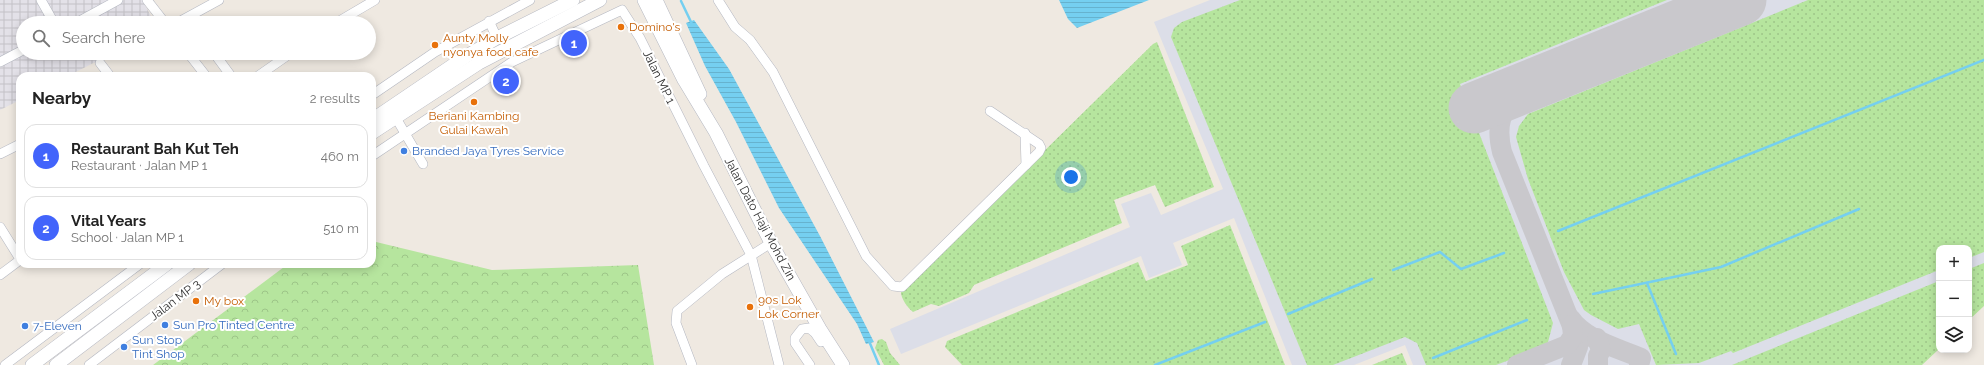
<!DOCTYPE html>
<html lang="en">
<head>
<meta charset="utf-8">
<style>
	:root { --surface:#fff; --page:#f6f6f6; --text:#222; --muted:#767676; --line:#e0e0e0; --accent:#4264fb }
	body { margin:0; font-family:Raleway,sans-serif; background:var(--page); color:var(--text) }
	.controls { position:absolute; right:12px; bottom:12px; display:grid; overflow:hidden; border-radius:8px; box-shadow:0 2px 10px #0003 }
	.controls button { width:36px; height:36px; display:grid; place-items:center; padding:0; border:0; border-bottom:1px solid var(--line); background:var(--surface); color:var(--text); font:20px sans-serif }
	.you { position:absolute; left:1071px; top:177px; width:14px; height:14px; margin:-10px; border:3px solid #fff; border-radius:50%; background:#1a73e8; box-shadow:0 0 0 6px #1a73e833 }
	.badge { display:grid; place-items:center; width:26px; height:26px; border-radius:50%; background:var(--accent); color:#fff; font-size:13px; font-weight:700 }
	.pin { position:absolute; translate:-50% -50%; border:2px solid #fff; box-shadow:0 1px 4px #0006 }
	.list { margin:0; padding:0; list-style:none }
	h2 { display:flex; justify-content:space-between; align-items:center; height:52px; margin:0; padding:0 16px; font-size:17px }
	h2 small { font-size:13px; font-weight:400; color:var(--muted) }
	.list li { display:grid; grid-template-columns:26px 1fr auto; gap:12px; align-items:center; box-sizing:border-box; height:64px; margin:0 8px 8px; padding:0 8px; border:1px solid var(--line); border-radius:12px }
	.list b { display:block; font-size:15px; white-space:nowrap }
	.list p { margin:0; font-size:13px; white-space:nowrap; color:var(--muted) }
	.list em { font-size:13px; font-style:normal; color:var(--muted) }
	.icon { flex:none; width:22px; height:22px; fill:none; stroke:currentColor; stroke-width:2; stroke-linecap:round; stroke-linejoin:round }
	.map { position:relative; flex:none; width:1984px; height:365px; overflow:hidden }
	.search { position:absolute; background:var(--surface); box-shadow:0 2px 10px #0003; left:16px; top:16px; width:360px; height:44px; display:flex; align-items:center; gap:10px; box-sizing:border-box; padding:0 14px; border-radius:22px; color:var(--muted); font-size:15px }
	.panel { position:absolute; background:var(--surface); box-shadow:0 2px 10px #0003; left:16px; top:72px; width:360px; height:196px; border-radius:12px }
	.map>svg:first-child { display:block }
	.industrial { fill:url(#industrial-grid) }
	.airport { fill:#dcdee8 }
	.grass { fill:url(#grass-dots) }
	.forest { fill:url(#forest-crowns) }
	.water { fill:url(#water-rules) }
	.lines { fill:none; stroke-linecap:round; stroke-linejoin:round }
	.stream { stroke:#75cff0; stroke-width:2.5 }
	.taxiway { stroke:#c9c8cc; stroke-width:20 }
	.runway { stroke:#c9c8cc; stroke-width:51 }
	.minor-casing { stroke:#b4b7c1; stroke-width:10 }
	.secondary-casing { stroke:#b4b7c1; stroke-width:14 }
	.minor { stroke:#fff; stroke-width:9 }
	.secondary { stroke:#fff; stroke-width:13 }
	.food-dot { fill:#e8710a; stroke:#fff; stroke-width:1.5 }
	.shop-dot { fill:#3f7fe0; stroke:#fff; stroke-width:1.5 }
	.labels { text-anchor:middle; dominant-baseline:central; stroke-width:4; stroke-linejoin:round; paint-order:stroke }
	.food-label { font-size:12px; fill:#c56008; stroke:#fff; text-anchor:start }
	.street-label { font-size:12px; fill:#2e2e2e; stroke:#fff }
	.shop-label { font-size:12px; fill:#366cbe; stroke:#fff; text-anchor:start }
</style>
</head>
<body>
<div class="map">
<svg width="1984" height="365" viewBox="0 0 1984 365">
	<defs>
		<pattern id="industrial-grid" width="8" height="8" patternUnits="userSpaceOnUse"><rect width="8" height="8" fill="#e3e1e8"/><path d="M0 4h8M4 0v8" fill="none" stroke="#c3c1c7"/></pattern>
		<pattern id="grass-dots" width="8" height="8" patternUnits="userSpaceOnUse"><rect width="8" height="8" fill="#b6e59e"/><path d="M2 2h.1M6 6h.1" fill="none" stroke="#9dc588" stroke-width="1.8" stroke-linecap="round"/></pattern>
		<pattern id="forest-crowns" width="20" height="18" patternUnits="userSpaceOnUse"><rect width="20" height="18" fill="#b6e59e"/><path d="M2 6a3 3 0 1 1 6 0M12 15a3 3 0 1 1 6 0" fill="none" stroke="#9dc588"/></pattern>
		<pattern id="water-rules" width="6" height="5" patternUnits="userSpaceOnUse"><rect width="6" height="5" fill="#75cff0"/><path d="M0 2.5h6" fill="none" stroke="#66b2ce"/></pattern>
	</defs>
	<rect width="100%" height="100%" fill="#efe9e1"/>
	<!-- industrial -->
	<path class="industrial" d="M0 0H142L155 23H23V53H113L68 76H20V100L0 110Z"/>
	<!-- airport -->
	<path class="airport" d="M1210 0H1984V266L1969 272V248H1939V284L1739 365H1413L1405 345 1354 365H1292L1234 218 1173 243 1182 265 1149 278 1141 256 901 354 890 329 1130 227 1121 204 1151 193 1161 215 1223 189 1154 22Z"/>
	<!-- grass -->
	<g class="grass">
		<path d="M1240 0H1667L1460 84 1553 323 1547 346 1496 365H1426L1417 343 1405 337 1333 365H1307L1171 37 1174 28 1182 22Z"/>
		<path d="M1808 0H1984V252L1969 258V248H1939V270L1733 353 1731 351 1699 363 1656 365 1639 324 1618 329 1591 315 1584 310 1564 272 1528 179 1516 137 1519 126 1528 114Z"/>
		<path d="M1157 42 1214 187 1165 207 1155 185 1114 200 1122 223 974 285 969 293 939 306 931 304 913 312C908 308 901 299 901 292L1153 44Z"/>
		<path d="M1230 225 1285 365H962L945 347 947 341 1138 262 1146 281 1188 265 1181 246Z"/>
		<path d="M1984 263V306L1969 320V269Z"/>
		<path d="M1939 281V349L1922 365H1732Z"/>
		<path d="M882 339 886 342 890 353 900 365H884L875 348 878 340Z"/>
		<path d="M1402 353 1407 365H1372Z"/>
	</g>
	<!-- forest -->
	<path class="forest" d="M372 241 492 270 638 265 654 365H153L288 264H372Z"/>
	<!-- water -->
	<g class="water">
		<path d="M1059 0H1149L1077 28 1068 19Z"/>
		<path d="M694 20 729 69 820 236 874 342 866 344 857 324 779 208 736 122 705 66 686 23Z"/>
	</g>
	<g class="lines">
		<!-- stream -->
		<g class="stream">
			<path d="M681 1 692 24"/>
			<path d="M1558 231 1984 60"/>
			<path d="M1393 270 1440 252 1461 269 1504 253"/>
			<path d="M1647 283 1676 354"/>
			<path d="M1593 294 1721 267 1859 209"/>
			<path d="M1288 314 1372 279"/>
			<path d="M869 341 879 365"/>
			<path d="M1433 358 1527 320"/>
			<path d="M1155 365 1265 322"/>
		</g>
		<!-- taxiway -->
		<g class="taxiway">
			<path d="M1542 81C1510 100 1492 111 1502 152L1576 336 1578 347 1571 365"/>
			<path d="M1570 318C1585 340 1618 348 1641 358L1639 365"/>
			<path d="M1597 338 1601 350 1598 356V365"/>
			<path d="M1517 365 1567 345 1573 336 1572 325"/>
		</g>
		<!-- runway -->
		<path class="runway" d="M1474 108 1741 0"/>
		<defs>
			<g id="minor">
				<path d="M41 0 54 23"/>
				<path d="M147 0 165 23"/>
				<path d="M718 0 735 27 750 40 773 72 866 256 893 286 902 287 1039 152 1041 148 1039 144 990 111"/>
				<path d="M489 21 497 38"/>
				<path d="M76 23 118 0"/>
				<path d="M177 23 219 0"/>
				<path d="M336 23 375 0"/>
				<path d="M188 53 206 76"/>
				<path d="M214 53 231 76"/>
				<path d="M0 62 23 50"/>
				<path d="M100 63 110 76"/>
				<path d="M258 76 291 53"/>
				<path d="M372 95 435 52 530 0"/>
				<path d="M396 118 423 164"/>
				<path d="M1025 133 1026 165"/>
				<path d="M0 154 20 144"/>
				<path d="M372 156 512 62 622 10 640 38 704 166 751 255 779 365"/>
				<path d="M0 227 20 259"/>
				<path d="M0 275 20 260"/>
				<path d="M5 365 140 264"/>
				<path d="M89 365 222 264"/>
				<path d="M692 365 676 323 677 311 722 274 771 243"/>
				<path d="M810 365 795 343V338L802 329 809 328 815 333 821 342"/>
			</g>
			<g id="secondary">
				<path d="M644 0 684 80 716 133 771 243 820 329 843 365"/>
				<path d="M656 0 700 94"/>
				<path d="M372 120 465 57 497 38 573 0"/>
				<path d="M372 133 479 63 600 0"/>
				<path d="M32 365 167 264"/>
				<path d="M56 365 189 264"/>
			</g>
		</defs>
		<!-- minor casing -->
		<use href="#minor" class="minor-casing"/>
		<!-- secondary casing -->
		<use href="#secondary" class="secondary-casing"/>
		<!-- minor -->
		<use href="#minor" class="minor"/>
		<!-- secondary -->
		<use href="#secondary" class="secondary"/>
	</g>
	<!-- markers -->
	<g class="food-dot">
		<circle cx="621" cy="27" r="4"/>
		<circle cx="435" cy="45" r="4"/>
		<circle cx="474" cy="102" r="4"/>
		<circle cx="196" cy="301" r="4"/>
		<circle cx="750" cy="307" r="4"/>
	</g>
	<g class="shop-dot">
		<circle cx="404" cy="151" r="4"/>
		<circle cx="165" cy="325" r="4"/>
		<circle cx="25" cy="326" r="4"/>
		<circle cx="124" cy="347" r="4"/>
	</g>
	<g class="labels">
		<!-- food labels -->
		<g class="food-label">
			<text x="629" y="27">Domino's</text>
			<text x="443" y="38">Aunty Molly<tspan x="443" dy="14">nyonya food cafe</tspan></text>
			<text x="474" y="116" text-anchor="middle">Beriani Kambing<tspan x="474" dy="14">Gulai Kawah</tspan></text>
			<text x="758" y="300">90s Lok<tspan x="758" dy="14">Lok Corner</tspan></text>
			<text x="204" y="301">My box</text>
		</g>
		<!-- street labels -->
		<g class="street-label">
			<text transform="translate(659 77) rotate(64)">Jalan MP 1</text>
			<text transform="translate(760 219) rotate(62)">Jalan Dato Haji Mohd Zin</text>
			<text transform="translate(175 300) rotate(-37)">Jalan MP 3</text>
		</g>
		<!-- shop labels -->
		<g class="shop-label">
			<text x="412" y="151">Branded Jaya Tyres Service</text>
			<text x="173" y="325">Sun Pro Tinted Centre</text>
			<text x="33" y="326">7-Eleven</text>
			<text x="132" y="340">Sun Stop<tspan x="132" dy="14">Tint Shop</tspan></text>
		</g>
	</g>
</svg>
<div class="controls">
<button>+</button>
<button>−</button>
<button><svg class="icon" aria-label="layers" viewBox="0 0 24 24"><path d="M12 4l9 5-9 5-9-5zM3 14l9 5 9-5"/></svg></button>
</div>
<div class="you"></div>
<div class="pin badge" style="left:574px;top:43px">1</div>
<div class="pin badge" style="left:506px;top:81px">2</div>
<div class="search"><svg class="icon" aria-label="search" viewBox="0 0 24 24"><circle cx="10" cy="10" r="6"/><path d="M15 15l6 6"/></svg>Search here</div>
<section class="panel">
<h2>Nearby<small>2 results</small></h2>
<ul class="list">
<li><span class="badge">1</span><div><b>Restaurant Bah Kut Teh</b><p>Restaurant · Jalan MP 1</p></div><em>460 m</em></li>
<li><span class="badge">2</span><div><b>Vital Years</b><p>School · Jalan MP 1</p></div><em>510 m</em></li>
</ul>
</section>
</div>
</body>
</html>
